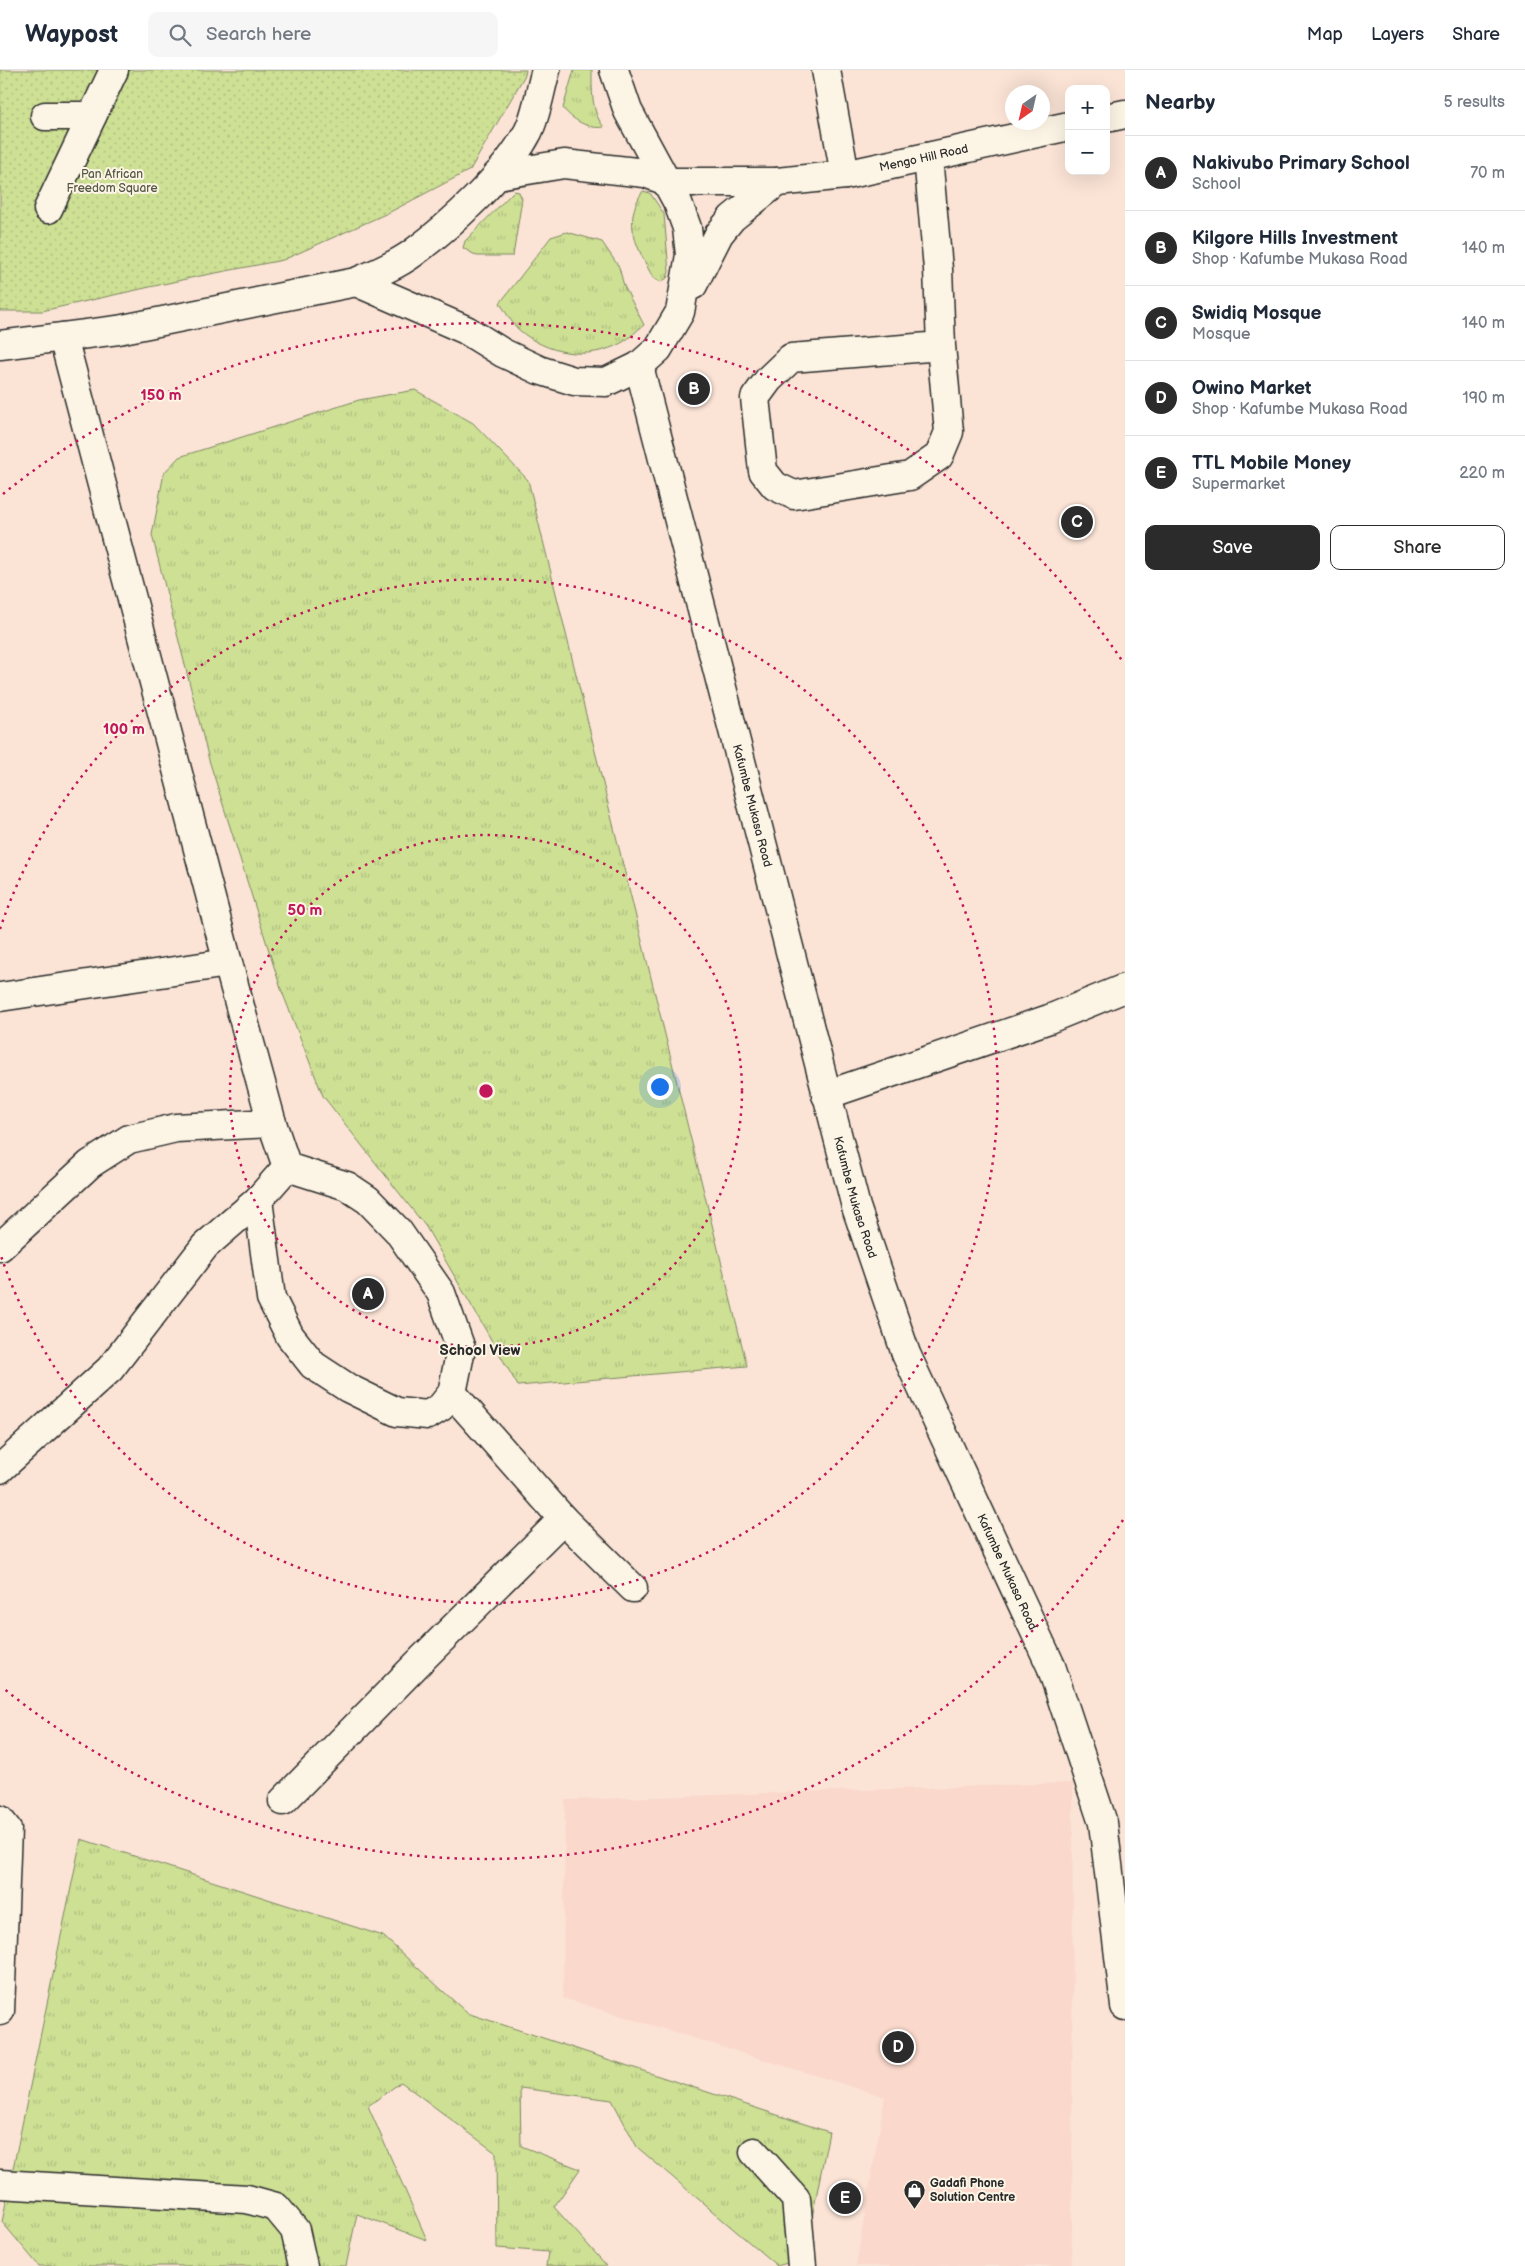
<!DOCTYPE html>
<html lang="en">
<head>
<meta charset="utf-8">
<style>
	:root { --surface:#fff; --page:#f6f6f7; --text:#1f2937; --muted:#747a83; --line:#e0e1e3; --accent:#2b2b2b }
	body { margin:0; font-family:"Balsamiq Sans",sans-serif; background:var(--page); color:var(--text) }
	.controls { position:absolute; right:15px; top:15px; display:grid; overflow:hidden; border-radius:10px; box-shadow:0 5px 20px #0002 }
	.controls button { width:45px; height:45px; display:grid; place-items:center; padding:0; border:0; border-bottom:1px solid var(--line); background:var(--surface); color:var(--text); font:25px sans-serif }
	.compass { position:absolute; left:1005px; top:15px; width:45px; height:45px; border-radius:50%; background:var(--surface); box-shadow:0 5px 20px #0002; rotate:214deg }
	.you { position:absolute; left:659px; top:1016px; width:18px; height:18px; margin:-12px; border:4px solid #fff; border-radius:50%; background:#1a73e8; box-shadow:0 0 0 8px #1a73e833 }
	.badge { display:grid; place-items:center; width:32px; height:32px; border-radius:50%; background:var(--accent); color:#fff; font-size:16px; font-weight:700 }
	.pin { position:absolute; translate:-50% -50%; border:2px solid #fff; box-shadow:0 1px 5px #0006 }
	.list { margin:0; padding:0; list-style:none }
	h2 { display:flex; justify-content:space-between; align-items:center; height:65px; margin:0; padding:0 20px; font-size:21px }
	h2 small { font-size:16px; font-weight:400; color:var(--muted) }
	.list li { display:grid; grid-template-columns:32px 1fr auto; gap:15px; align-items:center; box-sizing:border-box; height:75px; padding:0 20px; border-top:1px solid var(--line) }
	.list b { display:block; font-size:19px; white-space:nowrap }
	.list p { margin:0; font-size:16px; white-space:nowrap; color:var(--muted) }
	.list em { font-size:16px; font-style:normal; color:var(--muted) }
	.actions { display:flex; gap:10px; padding:15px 20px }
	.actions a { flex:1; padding:11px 0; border:1px solid var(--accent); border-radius:10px; text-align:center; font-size:18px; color:var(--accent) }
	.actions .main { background:var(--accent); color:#fff }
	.icon { flex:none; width:28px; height:28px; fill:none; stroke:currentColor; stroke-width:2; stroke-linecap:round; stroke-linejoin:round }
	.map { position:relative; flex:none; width:1125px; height:2196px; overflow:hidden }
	header { display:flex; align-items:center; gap:30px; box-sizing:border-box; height:70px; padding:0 25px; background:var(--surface); border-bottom:1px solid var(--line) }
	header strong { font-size:24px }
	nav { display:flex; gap:28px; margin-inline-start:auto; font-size:18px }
	.search { width:350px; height:45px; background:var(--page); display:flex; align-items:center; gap:12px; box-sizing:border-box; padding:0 18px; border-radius:10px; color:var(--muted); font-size:19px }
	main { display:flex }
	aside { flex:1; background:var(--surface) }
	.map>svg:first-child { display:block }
	.built { fill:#fad8cb }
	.grass { fill:url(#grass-tufts); stroke:#7c8660 }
	.park { fill:url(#park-dots); stroke:#7c8660 }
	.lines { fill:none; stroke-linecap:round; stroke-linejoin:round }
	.minor-casing { stroke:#2b2b2b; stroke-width:31 }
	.major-casing { stroke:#2b2b2b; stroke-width:31 }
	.minor { stroke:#fcf5e5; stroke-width:28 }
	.major { stroke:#fcf5e5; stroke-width:28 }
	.ring { fill:none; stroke:#c2185b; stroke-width:2.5; stroke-dasharray:2.5 5 }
	.labels { text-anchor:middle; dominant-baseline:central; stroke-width:4; stroke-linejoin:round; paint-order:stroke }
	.street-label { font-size:12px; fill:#2b2b2b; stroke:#fcf5e5 }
	.park-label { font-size:12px; fill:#545845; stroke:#fcf5e5 }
	.poi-label { font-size:12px; font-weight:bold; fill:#2b2b2b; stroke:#fcf5e5; text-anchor:start }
	.quarter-label { font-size:15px; font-weight:bold; fill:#2b2b2b; stroke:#fcf5e5 }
	.centre { fill:#c2185b; stroke:#fcf5e5; stroke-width:2.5 }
	.ring-label { font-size:15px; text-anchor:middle; font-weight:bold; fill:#c2185b; stroke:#fcf5e5; stroke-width:4; stroke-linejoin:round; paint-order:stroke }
</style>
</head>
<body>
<header>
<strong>Waypost</strong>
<div class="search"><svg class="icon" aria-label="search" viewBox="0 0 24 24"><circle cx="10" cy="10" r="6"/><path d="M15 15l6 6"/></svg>Search here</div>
<nav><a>Map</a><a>Layers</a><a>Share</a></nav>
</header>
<main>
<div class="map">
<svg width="1125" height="2196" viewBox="0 0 1125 2196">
	<defs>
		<pattern id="grass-tufts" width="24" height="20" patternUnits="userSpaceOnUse" patternTransform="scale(1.25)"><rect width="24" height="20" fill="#cde094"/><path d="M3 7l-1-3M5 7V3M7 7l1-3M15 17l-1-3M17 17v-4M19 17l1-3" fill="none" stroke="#b0c080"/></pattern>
		<pattern id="park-dots" width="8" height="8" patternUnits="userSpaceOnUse" patternTransform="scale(1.25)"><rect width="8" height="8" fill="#cde094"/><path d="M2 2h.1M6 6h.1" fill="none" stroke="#b0c080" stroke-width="1.8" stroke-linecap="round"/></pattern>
	</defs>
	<rect width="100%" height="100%" fill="#fbe4d6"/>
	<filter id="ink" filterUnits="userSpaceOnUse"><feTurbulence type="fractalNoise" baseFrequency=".02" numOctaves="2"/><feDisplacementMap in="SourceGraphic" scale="10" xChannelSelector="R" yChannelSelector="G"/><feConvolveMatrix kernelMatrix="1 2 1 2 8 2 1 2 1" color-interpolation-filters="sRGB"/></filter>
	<g filter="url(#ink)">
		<!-- built -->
		<path class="built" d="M1073 1713 1072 2196H856L885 2027 563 1928 565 1730Z"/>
		<!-- grass -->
		<g class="grass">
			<path d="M574 0H592C592 19 591 42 604 57 589 60 571 49 563 38Z"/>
			<path d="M514 121 519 122 522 129 513 186H477L463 178 465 171Z"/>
			<path d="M643 121 650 123 664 144 669 202 667 208 661 212 653 208C638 178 621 153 643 121Z"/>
			<path d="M567 162 602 172 619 197 624 216 644 255C637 260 630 268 623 272 588 292 546 284 518 259 511 252 505 241 500 233L551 167Z"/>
			<path d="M415 320 473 353 528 410 747 1296 518 1316 426 1157 323 1026 281 919 209 690 152 465 164 403 179 387 359 330Z"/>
			<path d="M81 1769 383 1866 467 1943 829 2062 804 2188 777 2196 637 2077 612 2030 520 2018 521 2076 580 2099 554 2137 607 2196H546L548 2182 497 2178 496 2083 401 2012 368 2036 427 2170 357 2144 346 2196H39L2 2152Z"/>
		</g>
		<!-- park -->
		<path class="park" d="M0 0H526L525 5 470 100 390 142 283 190 195 207 42 241H0Z"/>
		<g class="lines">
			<defs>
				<g id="minor">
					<path d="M826 0 845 105"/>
					<path d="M45 46H92"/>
					<path d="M928 87 938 199 941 276 949 362 939 386 910 406 794 425 775 416 763 401 755 328 769 309 791 288 941 276"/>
					<path d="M48 139 114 0"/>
					<path d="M63 267 228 893 272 1053 287 1097"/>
					<path id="s1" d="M639 296 856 1137 906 1284 1051 1596 1103 1753 1125 1936"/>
					<path d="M0 927 228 893"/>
					<path d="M826 1025 1049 949 1125 918"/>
					<path d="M258 1130 271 1228 290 1266 313 1295 348 1318 397 1342 428 1345 441 1337 452 1323 461 1279 441 1223 398 1161 368 1130 347 1116 287 1097"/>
					<path d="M0 1177 90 1094 129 1069 176 1058 272 1053"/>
					<path d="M452 1323 563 1449 633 1518"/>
					<path d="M0 1399 110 1299 205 1176 258 1130 287 1097"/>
					<path d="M283 1731 423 1588 563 1449"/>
					<path d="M0 1750 7 1759 0 1941"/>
					<path d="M754 2082 796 2129 802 2196"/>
					<path d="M0 2114 247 2129 276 2137 295 2160 303 2196"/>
				</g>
				<g id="major">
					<path d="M1106 48 1125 44"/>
					<path id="s2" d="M497 105 564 94 645 103 669 112H777L845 105 1069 56"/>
					<path d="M356 212 466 260 503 283 539 300 574 311 606 312 639 296 658 279 680 242 690 185 687 158 678 133 628 41 614 0"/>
					<path d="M693 215 719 164 732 148 777 112"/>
					<path d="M0 275 118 260 356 212C375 204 397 195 413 183 452 154 506 104 528 62 537 44 540 20 546 0"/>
				</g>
			</defs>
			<!-- minor casing -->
			<use href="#minor" class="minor-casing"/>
			<!-- major casing -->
			<use href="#major" class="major-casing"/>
			<!-- minor -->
			<use href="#minor" class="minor"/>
			<!-- major -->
			<use href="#major" class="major"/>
		</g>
	</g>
	<!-- distance rings -->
	<g class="ring">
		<circle cx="486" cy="1021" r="256"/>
		<path d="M0 859A512 512 0 1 1 0 1183"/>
		<path d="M1123 1450A768 768 0 0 1 3 1618M3 424A768 768 0 0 1 1123 592"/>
	</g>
	<!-- icons -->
	<defs>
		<symbol id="shop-pin" viewBox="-11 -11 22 30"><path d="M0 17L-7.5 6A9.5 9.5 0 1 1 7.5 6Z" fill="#2b2b2b" stroke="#fcf5e5"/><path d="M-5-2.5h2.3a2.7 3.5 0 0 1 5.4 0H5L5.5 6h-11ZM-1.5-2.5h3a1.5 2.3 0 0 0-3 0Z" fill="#fff"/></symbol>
	</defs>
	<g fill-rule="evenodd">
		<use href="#shop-pin" x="902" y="2108" width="25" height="34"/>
	</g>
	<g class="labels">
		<!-- street labels -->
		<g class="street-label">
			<text stroke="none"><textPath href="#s2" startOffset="432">Mengo Hill Road</textPath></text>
			<text stroke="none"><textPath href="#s1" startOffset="454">Kafumbe Mukasa Road</textPath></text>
			<text stroke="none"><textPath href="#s1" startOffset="859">Kafumbe Mukasa Road</textPath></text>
			<text stroke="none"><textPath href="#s1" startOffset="1264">Kafumbe Mukasa Road</textPath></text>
		</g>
		<!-- park labels -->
		<g class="park-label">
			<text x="112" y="104">Pan African<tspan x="112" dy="14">Freedom Square</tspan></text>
		</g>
		<!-- poi labels -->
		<g class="poi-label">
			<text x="930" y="2113">Gadafi Phone<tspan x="930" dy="14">Solution Centre</tspan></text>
		</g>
		<!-- quarter labels -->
		<g class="quarter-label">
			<text x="480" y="1280">School View</text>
		</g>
	</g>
	<circle cx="486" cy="1021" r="8" class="centre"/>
	<g class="ring-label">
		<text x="161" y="330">150 m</text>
		<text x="124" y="664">100 m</text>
		<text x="305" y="845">50 m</text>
	</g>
</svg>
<div class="controls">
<button>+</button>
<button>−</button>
</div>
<svg class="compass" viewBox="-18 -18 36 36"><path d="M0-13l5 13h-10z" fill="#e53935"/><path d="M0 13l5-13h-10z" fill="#747a83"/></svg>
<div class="you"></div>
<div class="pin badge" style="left:368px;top:1224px">A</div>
<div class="pin badge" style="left:694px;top:319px">B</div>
<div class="pin badge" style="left:1077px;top:452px">C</div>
<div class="pin badge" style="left:898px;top:1977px">D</div>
<div class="pin badge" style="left:845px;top:2128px">E</div>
</div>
<aside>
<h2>Nearby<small>5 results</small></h2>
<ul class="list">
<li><span class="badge">A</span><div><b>Nakivubo Primary School</b><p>School</p></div><em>70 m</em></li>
<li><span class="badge">B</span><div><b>Kilgore Hills Investment</b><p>Shop · Kafumbe Mukasa Road</p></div><em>140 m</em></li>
<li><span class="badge">C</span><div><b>Swidiq Mosque</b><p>Mosque</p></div><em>140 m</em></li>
<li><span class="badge">D</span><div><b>Owino Market</b><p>Shop · Kafumbe Mukasa Road</p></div><em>190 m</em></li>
<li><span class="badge">E</span><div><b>TTL Mobile Money</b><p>Supermarket</p></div><em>220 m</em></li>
</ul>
<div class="actions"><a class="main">Save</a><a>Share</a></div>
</aside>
</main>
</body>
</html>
